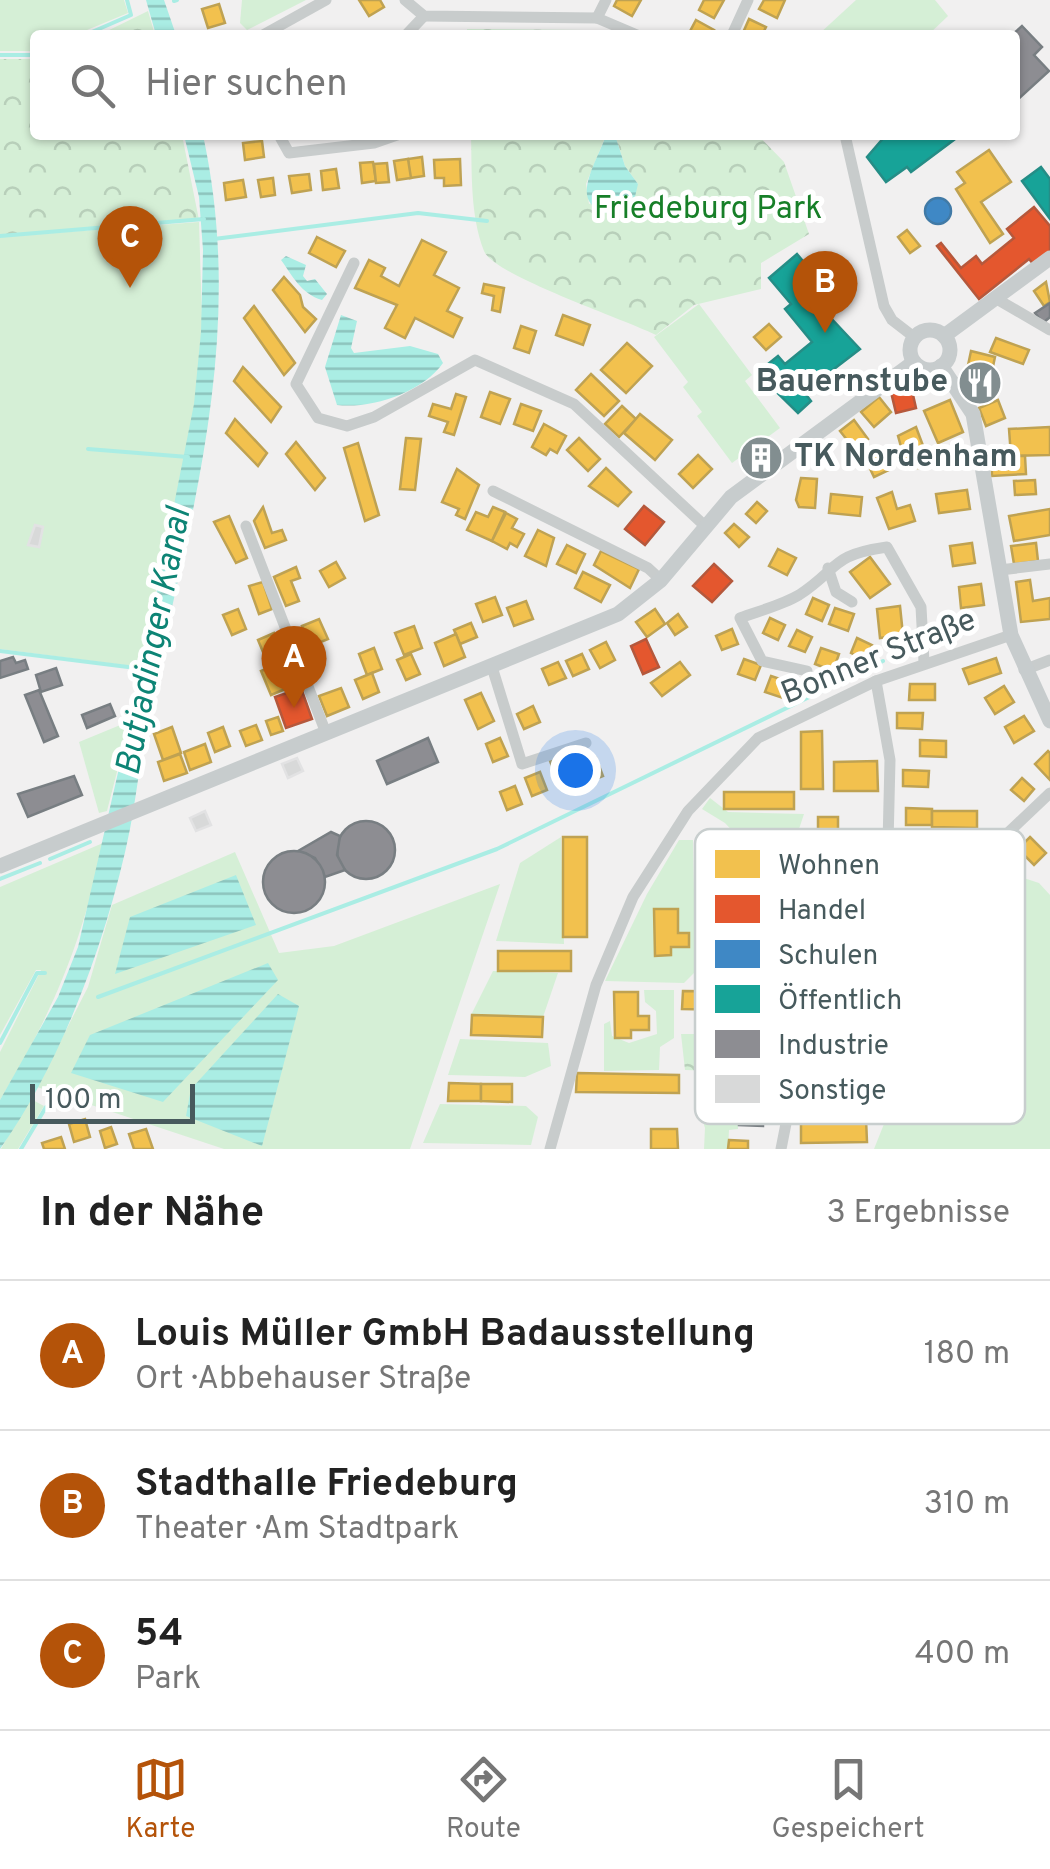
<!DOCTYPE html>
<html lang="de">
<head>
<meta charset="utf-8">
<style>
	:root { --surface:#fff; --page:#f2f2f2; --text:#222; --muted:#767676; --line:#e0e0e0; --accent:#b45309 }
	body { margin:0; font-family:Overpass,sans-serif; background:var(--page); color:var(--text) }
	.scale { position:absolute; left:30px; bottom:25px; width:165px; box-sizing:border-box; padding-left:10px; border:5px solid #475a5d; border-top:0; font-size:28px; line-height:35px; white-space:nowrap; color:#475a5d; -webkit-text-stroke:8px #fff; paint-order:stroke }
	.you { position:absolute; left:575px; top:770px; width:35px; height:35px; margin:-25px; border:8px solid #fff; border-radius:50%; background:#1a73e8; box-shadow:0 0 0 15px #1a73e833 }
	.badge { display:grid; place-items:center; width:65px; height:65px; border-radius:50%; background:var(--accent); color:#fff; font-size:32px; font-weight:700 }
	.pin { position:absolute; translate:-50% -82px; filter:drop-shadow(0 2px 5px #0008) }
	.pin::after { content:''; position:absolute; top:52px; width:35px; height:30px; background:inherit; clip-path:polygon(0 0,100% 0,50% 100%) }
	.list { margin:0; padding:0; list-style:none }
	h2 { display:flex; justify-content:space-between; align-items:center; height:130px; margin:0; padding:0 40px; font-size:42px }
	h2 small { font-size:32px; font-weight:400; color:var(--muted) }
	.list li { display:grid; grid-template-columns:65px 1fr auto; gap:30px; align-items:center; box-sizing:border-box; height:150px; padding:0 40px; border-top:2px solid var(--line) }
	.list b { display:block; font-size:38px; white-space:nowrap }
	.list p { margin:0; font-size:32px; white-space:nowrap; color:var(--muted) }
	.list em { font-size:32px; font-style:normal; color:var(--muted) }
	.icon { flex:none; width:55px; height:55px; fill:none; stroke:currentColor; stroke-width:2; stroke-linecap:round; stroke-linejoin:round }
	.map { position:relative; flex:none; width:1050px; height:1149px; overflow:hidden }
	.search { position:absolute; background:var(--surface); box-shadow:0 2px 8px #0004; left:30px; right:30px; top:30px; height:110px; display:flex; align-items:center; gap:25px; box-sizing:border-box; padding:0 35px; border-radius:10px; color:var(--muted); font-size:38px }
	.sheet { height:580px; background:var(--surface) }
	nav { display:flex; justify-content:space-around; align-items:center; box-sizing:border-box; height:140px; border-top:2px solid var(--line); background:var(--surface); font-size:28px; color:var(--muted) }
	nav a { display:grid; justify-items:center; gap:5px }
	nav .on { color:var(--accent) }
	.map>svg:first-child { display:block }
	.green { fill:#d5efd6 }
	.park { fill:url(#park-crowns) }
	.water { fill:url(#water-rules) }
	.homes { fill:#f2c14e; stroke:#bfa252; stroke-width:2.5 }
	.shops { fill:#e4572e; stroke:#b5583c; stroke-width:2.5 }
	.schools { fill:#3f88c5; stroke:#417aa6; stroke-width:2.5 }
	.public { fill:#17a398; stroke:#258d86; stroke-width:2.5 }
	.industry { fill:#8d8d92; stroke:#787e82; stroke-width:2.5 }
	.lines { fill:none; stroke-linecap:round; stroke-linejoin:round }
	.stream { stroke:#aaede4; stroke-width:4 }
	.building { fill:#d8d9d9; stroke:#e2e2e3; stroke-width:2.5 }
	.street { stroke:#c8cccc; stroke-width:11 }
	.secondary { stroke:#c7cccd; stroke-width:15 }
	.labels { text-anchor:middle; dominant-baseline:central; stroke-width:10; stroke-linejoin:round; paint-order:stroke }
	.park-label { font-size:32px; fill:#177f28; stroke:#fff }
	.poi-label { font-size:32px; font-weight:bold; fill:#475a5d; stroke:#fff; text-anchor:end }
	.street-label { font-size:32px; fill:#475a5d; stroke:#fff }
	.water-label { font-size:35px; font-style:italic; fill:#0d8475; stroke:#fff }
	.key { fill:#fff; stroke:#c8cece; stroke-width:2.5 }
	.key-label { font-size:28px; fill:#475a5d }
</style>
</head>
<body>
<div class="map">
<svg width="1050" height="1149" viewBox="0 0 1050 1149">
	<defs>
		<pattern id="park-crowns" width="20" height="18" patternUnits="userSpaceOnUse" patternTransform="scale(2.5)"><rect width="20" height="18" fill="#d5efd6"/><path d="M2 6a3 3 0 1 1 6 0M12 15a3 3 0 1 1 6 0" fill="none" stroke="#b8cfba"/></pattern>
		<pattern id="water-rules" width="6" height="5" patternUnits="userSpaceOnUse" patternTransform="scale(2.5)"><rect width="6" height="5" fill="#aaede4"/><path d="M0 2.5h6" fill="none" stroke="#8cc3bc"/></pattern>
	</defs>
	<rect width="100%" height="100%" fill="#f1f0f0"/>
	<!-- green -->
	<g class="green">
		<path d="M0 0H124L128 13 75 35H35V51H0Z"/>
		<path d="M242 0H306L247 30 240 23Z"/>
		<path d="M856 0H935L948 16 928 35H818Z"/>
		<path d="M199 222 203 350 191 432 139 667 0 649V237Z"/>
		<path d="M699 304 752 375 745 381 780 428 732 463 697 416 702 412 683 387 688 382 654 337Z"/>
		<path d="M130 721 107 811 99 813 79 742Z"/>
		<path d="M710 798 728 812 804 814 781 883 725 823 702 809Z"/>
		<path d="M561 837 564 944 496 941 520 863Z"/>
		<path d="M679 840H693L694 890 704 895 740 882 741 868 734 851 740 849 777 890 684 983 605 981 647 894Z"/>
		<path d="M103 843C82 944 53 1012 0 1100V1052L41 970H36L0 1035V887Z"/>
		<path d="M235 852 279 953 334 946 500 884 410 1149H224L37 1087 88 987 112 905Z"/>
		<path d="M987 866 1039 883 1050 895V1149H874Z"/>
		<path d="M493 971 558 973 543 1017 471 1015Z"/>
		<path d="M644 990H674V1038L660 1047 659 1070 604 1071V1024L610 1021 612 1036 629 1043 657 1034 656 1011 645 1002Z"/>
		<path d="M460 1039 548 1043 551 1066 525 1077 448 1075Z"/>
		<path d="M29 1098 44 1106 18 1149H1Z"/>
		<path d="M696 1099H737L738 1129 729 1130 728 1149H704L705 1128Z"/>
		<path d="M440 1104 526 1106 538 1117 531 1145 423 1143Z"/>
	</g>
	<!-- park -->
	<g class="park">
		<path d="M148 11 155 35H99Z"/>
		<path d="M467 29 586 30 600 35H467Z"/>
		<path d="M0 59H35V135H182L199 220 0 235Z"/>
		<path d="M471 135H606L586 184 589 204 638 184 625 166 615 135H758L784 162 809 234 761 263V289L694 305 656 335C624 319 493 275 484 251 470 215 472 173 471 135Z"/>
		<path d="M681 1034H712L714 1071 685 1070Z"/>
	</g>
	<!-- water -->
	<g class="water">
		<path d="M146 0H164L176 35H156Z"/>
		<path d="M184 135H203C246 333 192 510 151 702 142 744 138 787 130 829 109 934 62 1062 0 1149V1100L58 997 78 947 139 681 194 404 201 332 203 250 199 197Z"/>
		<path d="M606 135H615L625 166 638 184 634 201 615 214C564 208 596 165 606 135Z"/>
		<path d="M286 256 306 265 303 276 307 281 315 279 327 294 322 300C301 294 292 275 281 260Z"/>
		<path d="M341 315 357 321 351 348 354 353 410 346 438 354 443 363C422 393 371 409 337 405L325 367Z"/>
		<path d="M236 875 256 925 115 974 130 917Z"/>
		<path d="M268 963 278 980 163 1102 71 1073 90 1035Z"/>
		<path d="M278 994 299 1006 262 1146 186 1116 191 1089Z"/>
	</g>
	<!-- homes -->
	<g class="homes">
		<path d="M359 0H380L384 7 369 16Z"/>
		<path d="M617 0H641L632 16 614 6Z"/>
		<path d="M704 0H724L714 18 699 10Z"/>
		<path d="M764 0H785L777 18 759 9Z"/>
		<path d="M219 4 225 23 208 28 202 9Z"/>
		<path d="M749 19 766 27 762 35H742Z"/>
		<path d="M696 20 714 30 711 35H688Z"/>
		<path d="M262 141 264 157 245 160 243 143Z"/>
		<path d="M989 150 1011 182 981 202 1003 234 990 243 956 189 965 183 957 172Z"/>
		<path d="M422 157 424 176 410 178 408 159Z"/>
		<path d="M408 159 411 178 397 180 394 161Z"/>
		<path d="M460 159 461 185 444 186V178H435L434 160Z"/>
		<path d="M373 162 376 181 362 183 360 163Z"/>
		<path d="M387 163 389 182 376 183 374 164Z"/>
		<path d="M336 169 339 188 323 190 321 171Z"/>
		<path d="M309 174 311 190 292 193 289 176Z"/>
		<path d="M273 178 275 195 261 197 258 180Z"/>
		<path d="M243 180 246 197 226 200 224 183Z"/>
		<path d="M907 230 920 246 910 253 898 237Z"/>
		<path d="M317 237 345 251 336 267 309 253Z"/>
		<path d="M422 240 446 252 434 275 459 288 447 311 462 318 453 337 415 318 405 338 385 328 397 305 355 288 369 260 385 268 381 276 399 286Z"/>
		<path d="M284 277 300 295 303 307 316 319 305 332 273 290Z"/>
		<path d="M1046 282 1050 302 1044 306 1034 291Z"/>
		<path d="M484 284 504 288 500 312 492 310 494 296 482 293Z"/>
		<path d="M254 306 295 363 284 375 244 318Z"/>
		<path d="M563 315 590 325 583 345 556 335Z"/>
		<path d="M769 324 781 337 766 350 754 337Z"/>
		<path d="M521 326 536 331 529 353 514 348Z"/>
		<path d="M996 338 1029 350 1023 364 990 352Z"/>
		<path d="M627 343 652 366 626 393 601 370Z"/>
		<path d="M971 351 995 357 991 376 967 370Z"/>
		<path d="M243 367 281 407 271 422 234 381Z"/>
		<path d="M591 374 619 401 604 416 576 390Z"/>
		<path d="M490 392 510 399 500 424 481 417Z"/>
		<path d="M456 394 466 397 454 435 444 432 448 422 429 416 433 404 451 409Z"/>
		<path d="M879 397 891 412 874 427 861 412Z"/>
		<path d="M950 400 963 432 938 443 924 411Z"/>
		<path d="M998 400 1005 418 986 426 979 408Z"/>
		<path d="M521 404 541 411 533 431 514 424Z"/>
		<path d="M622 406 636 419 619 437 605 424Z"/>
		<path d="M640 414 672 440 655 460 624 433Z"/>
		<path d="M235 419 267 453 258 466 226 433Z"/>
		<path d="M854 420 868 439 855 450 840 431Z"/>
		<path d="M544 424 566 436 557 453 550 449 546 455 532 447Z"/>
		<path d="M916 427 925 451V468H907L898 436Z"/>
		<path d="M1050 427V455L1011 456 1009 429Z"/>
		<path d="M406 438 421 439 415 490 400 489Z"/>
		<path d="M579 438 600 459 588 471 567 450Z"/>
		<path d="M296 442 325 478 315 490 286 454Z"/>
		<path d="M358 443 379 515 365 521 344 448Z"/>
		<path d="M769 450 772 459 752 467 749 458Z"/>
		<path d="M1011 450V456H1025L1026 474 992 476 991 451Z"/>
		<path d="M880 451 889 470 874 477 865 458Z"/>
		<path d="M698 455 712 469 693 488 679 474Z"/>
		<path d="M606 468 631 492 618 506 589 486Z"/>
		<path d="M457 469 479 485 465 519 456 515 459 509 442 502Z"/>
		<path d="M801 478 817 479 815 508 799 507 796 500Z"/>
		<path d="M1035 480 1036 494 1015 495 1014 481Z"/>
		<path d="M967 490 970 509 939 513 936 494Z"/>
		<path d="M892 492 897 509 910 505 915 521 889 529 877 498Z"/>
		<path d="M831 494 862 497 860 516 829 513Z"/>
		<path d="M757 502 767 511 756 523 746 514Z"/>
		<path d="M263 507 272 533 282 530 286 540 265 548 254 521Z"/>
		<path d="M493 507 505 512 492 541 467 530 476 512 488 517Z"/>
		<path d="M1050 509V535L1014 541 1009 516Z"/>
		<path d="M506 513 517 519 512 528 524 534 517 547 510 543 507 549 492 541Z"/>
		<path d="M229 516 247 558 236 563 214 522Z"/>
		<path d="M734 524 749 537 739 547 725 533Z"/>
		<path d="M538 530 554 538 546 566 525 556Z"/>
		<path d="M972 543 975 563 953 566 950 546Z"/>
		<path d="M1036 543 1038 561 1014 564 1011 546Z"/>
		<path d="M567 545 585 554 576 573 557 564Z"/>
		<path d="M778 549 796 558 787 575 769 566Z"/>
		<path d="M601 551 639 569 630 588 594 565Z"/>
		<path d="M870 557 890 584 870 598 850 572Z"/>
		<path d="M336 562 345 578 329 587 320 571Z"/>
		<path d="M296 567 300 578 291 581 299 601 286 606 274 577Z"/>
		<path d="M583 572 610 585 601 602 575 588Z"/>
		<path d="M1030 580 1033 601 1050 598V619L1021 622 1016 582Z"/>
		<path d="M263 582 272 609 259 614 249 586Z"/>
		<path d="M981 584 984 605 961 608 959 587Z"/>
		<path d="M495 597 502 615 483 622 476 604Z"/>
		<path d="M813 598 829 605 822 621 806 614Z"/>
		<path d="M526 601 533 619 514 626 507 608Z"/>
		<path d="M900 606 903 635 880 638 877 609Z"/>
		<path d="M835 608 854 614 848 631 829 624Z"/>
		<path d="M238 609 246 629 232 635 223 615Z"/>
		<path d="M655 609 665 624 647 637 636 622Z"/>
		<path d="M678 614 687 627 675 635 667 623Z"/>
		<path d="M770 618 785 625 778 640 763 633Z"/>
		<path d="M319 619 328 639 311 646 302 626Z"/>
		<path d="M471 623 477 637 460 644 454 630Z"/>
		<path d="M414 626 422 648 404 655 395 633Z"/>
		<path d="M732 629 738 644 722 650 716 636Z"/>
		<path d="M797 630 812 637 805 652 789 646Z"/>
		<path d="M274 633 284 657 268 664 258 640Z"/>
		<path d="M456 634 465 657 444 666 435 643Z"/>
		<path d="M857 638 872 645 865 660 851 653Z"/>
		<path d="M606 642 615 660 600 668 590 650Z"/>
		<path d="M374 648 382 669 367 675 359 654Z"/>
		<path d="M821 648 839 654 833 671 815 664Z"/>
		<path d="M411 654 420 674 406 680 397 660Z"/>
		<path d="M582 654 589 669 573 676 566 661Z"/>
		<path d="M996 658 1001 673 969 684 963 669Z"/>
		<path d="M744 659 761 665 755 680 738 674Z"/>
		<path d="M286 661 295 685 271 695 261 671Z"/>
		<path d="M558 662 566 678 549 685 542 669Z"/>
		<path d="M680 662 690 675 662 696 651 683Z"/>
		<path d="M372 673 379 692 363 699 355 680Z"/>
		<path d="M771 676 789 682 783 698 765 692Z"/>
		<path d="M910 684H935V700H909Z"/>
		<path d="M1004 686 1014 702 995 714 985 698Z"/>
		<path d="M341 688 349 707 327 716 319 696Z"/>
		<path d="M481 693 494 721 478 729 465 700Z"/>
		<path d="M533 706 540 722 524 729 517 714Z"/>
		<path d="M897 713H923L922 729 897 728Z"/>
		<path d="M1024 716 1034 731 1014 743 1005 727Z"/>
		<path d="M278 717 283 731 271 735 266 721Z"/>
		<path d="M256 725 262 740 246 746 240 731Z"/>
		<path d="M172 727 181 753 163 760 154 734Z"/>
		<path d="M223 727 230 746 215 752 208 733Z"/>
		<path d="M822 731 823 789H801V732Z"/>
		<path d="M500 738 508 756 493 762 486 744Z"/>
		<path d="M920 740 946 741V757L920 756Z"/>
		<path d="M205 744 211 762 190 770 184 752Z"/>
		<path d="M1048 751 1050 753V780L1035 764Z"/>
		<path d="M180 754 187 773 164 781 158 762Z"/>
		<path d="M565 756 572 773 557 779 550 761Z"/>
		<path d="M596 758 603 776 588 782 581 764Z"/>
		<path d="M877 761 878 791H834V762Z"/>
		<path d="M903 770 929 771 928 787 903 786Z"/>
		<path d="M540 772 547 790 532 796 525 778Z"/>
		<path d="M1022 778 1034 789 1024 801 1011 790Z"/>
		<path d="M515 786 522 804 507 810 500 792Z"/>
		<rect x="724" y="792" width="70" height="17"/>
		<path d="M906 808 932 809V825H906Z"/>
		<path d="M932 811H977V828L932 827Z"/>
		<rect x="818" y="817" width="20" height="30"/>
		<rect x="563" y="837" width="24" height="100"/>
		<path d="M1030 837 1046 853 1034 865 1018 849Z"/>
		<path d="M654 909H678V933H689V947H671V955L655 956Z"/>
		<rect x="498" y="951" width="73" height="20"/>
		<path d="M683 991 786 992V1011L682 1009Z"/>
		<path d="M614 992H638V1016H649V1030H631V1038H615Z"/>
		<path d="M472 1015 543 1017 542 1037 471 1035Z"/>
		<path d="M577 1073 679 1075V1093L576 1092Z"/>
		<path d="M449 1083 481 1084V1101H448Z"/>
		<path d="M481 1084H512V1102L481 1101Z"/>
		<path d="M85 1119 90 1137 74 1142 69 1124Z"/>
		<path d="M866 1119 867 1142 801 1143V1121Z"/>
		<path d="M111 1127 117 1144 105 1148 100 1131Z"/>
		<path d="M146 1129 153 1149H134L129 1134Z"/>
		<path d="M651 1129H677L678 1149H651Z"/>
		<path d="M61 1137 65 1149H44L42 1143Z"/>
		<path d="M729 1140 748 1141V1149H728Z"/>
	</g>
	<!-- shops -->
	<g class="shops">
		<path d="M1034 207 1050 226V254L1035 266 1029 259 979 299 937 246 941 243 961 268 976 256 982 264 1014 238 1007 229Z"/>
		<path d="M974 375 994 380 990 394 970 390Z"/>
		<path d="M911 386 916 408 896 413 891 392Z"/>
		<path d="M644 506 664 522 645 545 625 529Z"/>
		<path d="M714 564 732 581 712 602 693 586Z"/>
		<path d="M646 639 659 667 643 674 631 646Z"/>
		<path d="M301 688 312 719 286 728 275 697Z"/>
	</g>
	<!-- schools -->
	<circle class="schools" cx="938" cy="211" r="13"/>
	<!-- public -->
	<g class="public">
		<path d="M886 135H959V136L911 172 907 167 886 182 867 157Z"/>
		<path d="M1041 167 1050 179V219L1022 181Z"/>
		<path d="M797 254 813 273 801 283 820 305 823 302 832 314 829 316 860 349 804 392 811 401 798 413 757 373 778 356 785 364 812 342 785 309 791 304 769 278Z"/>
	</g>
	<!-- industry -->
	<g class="industry">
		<path d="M1022 26 1042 47 1034 55 1049 71 1015 102 1012 35Z"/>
		<path d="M1050 303V317L1043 323 1035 313Z"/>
		<path d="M13 657 16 663 25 660 28 669 0 678V661Z"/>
		<path d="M56 668 62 685 41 692 36 675Z"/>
		<path d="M39 690 58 736 44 742 25 695Z"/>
		<path d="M110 704 115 716 87 728 82 715Z"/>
		<path d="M428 738 438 762 387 784 377 761Z"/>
		<path d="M74 776 82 795 28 817 18 794Z"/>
		<circle cx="366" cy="850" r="29"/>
		<path d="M331 832 340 836 337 855 345 870 325 877 315 858 298 851Z"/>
		<circle cx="294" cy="882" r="31"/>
		<path d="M740 1059 765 1060 763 1126 739 1125Z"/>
	</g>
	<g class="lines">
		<!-- stream -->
		<g class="stream">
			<path d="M174 1 177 0"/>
			<path d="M85 35 131 15 127 0"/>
			<path d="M0 55H35"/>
			<path d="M0 236 204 219"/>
			<path d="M214 239 418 213 487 221"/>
			<path d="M88 449 188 457"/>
			<path d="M0 651 128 667"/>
			<path d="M50 859 90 842"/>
			<path d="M0 879 40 863"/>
			<path d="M98 997 497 849 883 661"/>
			<path d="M0 1043 37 973H45"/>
			<path d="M21 1149 46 1107"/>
		</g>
	</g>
	<!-- building -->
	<g class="building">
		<path d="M35 525 43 527 39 547 28 545Z"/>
		<path d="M297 758 303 771 288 778 282 764Z"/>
		<path d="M205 811 211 825 196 831 190 818Z"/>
	</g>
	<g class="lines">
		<!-- street -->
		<g class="street">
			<path d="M405 0 424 16 597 18 637 35"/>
			<path d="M597 18 606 0"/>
			<path d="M263 35 326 0"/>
			<path d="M406 35 424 16"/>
			<path d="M732 35 748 0"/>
			<path d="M279 135 289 153 374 143 397 135"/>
			<path d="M845 135 884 306 892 320 914 337"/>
			<path d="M354 263 296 384 318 418 347 426 374 417 475 360 574 404 705 526"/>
			<path d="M995 298 1050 330"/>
			<path d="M493 491 648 568 661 580"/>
			<path d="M246 526 326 733"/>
			<path d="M828 568 836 592 852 602"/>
			<path d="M1000 570 1050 564"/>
			<path d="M492 667 522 764 586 743"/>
			<path d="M1024 670 1050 660"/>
			<path d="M807 671 762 661 740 618C759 611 782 605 799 595 840 568 830 555 887 547L921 607 924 662"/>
			<path d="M888 844 961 858 991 849 1050 793"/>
			<path d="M550 1149 596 985 633 897 688 811 758 738 876 681 1011 635"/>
			<path d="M781 1149 807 1017 888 844 890 760 876 681"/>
		</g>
		<!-- secondary -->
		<g class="secondary">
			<circle cx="930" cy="350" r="20"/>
			<path d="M944 336 1050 258"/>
			<path d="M941 366 973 414 1011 635 1050 721"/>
			<path d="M0 866 618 614 661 580 731 497 914 362"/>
		</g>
	</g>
	<!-- icons -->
	<defs>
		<symbol id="restaurant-disc" viewBox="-11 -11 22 22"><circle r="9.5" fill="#828e90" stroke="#fff"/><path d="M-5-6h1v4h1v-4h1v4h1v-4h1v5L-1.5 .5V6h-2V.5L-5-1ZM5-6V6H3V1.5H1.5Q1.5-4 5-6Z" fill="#fff"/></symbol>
		<symbol id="building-disc" viewBox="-11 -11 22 22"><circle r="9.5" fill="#828e90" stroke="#fff"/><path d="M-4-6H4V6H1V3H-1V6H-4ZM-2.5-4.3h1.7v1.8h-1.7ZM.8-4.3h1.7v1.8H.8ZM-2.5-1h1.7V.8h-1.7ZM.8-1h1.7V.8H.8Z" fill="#fff"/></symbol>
	</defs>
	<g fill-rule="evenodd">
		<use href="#restaurant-disc" x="955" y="358" width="50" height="50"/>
		<use href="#building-disc" x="736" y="433" width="50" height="50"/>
	</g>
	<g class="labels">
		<!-- park labels -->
		<g class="park-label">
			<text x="708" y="210">Friedeburg Park</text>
		</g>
		<!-- poi labels -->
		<g class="poi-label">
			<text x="948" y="383">Bauernstube</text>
			<text x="794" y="458" text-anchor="start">TK Nordenham</text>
		</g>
		<!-- street labels -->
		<g class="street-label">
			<text transform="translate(879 658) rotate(-22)">Bonner Straße</text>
		</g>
		<!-- water labels -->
		<g class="water-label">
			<text transform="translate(155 642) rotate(-79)">Butjadinger Kanal</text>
		</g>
	</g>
	<!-- legend -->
	<rect x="695" y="829" width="330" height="295" rx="15" class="key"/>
	<rect x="715" y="850" width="45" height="28" fill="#f2c14e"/>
	<rect x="715" y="895" width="45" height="28" fill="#e4572e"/>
	<rect x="715" y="940" width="45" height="28" fill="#3f88c5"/>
	<rect x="715" y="985" width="45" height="28" fill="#17a398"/>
	<rect x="715" y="1030" width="45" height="28" fill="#8d8d92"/>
	<rect x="715" y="1075" width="45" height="28" fill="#d8d9d9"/>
	<g class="key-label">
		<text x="778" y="874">Wohnen</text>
		<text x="778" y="919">Handel</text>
		<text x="778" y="964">Schulen</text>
		<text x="778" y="1009">Öffentlich</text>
		<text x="778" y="1054">Industrie</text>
		<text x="778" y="1099">Sonstige</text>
	</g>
</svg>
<div class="scale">100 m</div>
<div class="you"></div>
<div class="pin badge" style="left:294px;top:708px">A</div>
<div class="pin badge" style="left:825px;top:333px">B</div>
<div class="pin badge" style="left:130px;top:288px">C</div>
<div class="search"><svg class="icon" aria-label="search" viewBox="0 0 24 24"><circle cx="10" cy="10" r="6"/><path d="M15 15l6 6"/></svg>Hier suchen</div>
</div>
<section class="sheet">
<h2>In der Nähe<small>3 Ergebnisse</small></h2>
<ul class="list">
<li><span class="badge">A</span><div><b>Louis Müller GmbH Badausstellung</b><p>Ort · Abbehauser Straße</p></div><em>180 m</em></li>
<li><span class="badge">B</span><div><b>Stadthalle Friedeburg</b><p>Theater · Am Stadtpark</p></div><em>310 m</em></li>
<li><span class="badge">C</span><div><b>54</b><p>Park</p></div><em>400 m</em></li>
</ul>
</section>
<nav>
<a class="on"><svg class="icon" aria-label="map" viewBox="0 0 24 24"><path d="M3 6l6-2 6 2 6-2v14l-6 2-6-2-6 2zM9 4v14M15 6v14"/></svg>Karte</a>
<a><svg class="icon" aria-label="directions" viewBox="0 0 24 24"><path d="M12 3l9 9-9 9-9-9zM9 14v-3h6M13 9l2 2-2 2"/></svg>Route</a>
<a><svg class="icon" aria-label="saved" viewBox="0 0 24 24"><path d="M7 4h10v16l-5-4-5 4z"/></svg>Gespeichert</a>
</nav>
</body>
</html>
